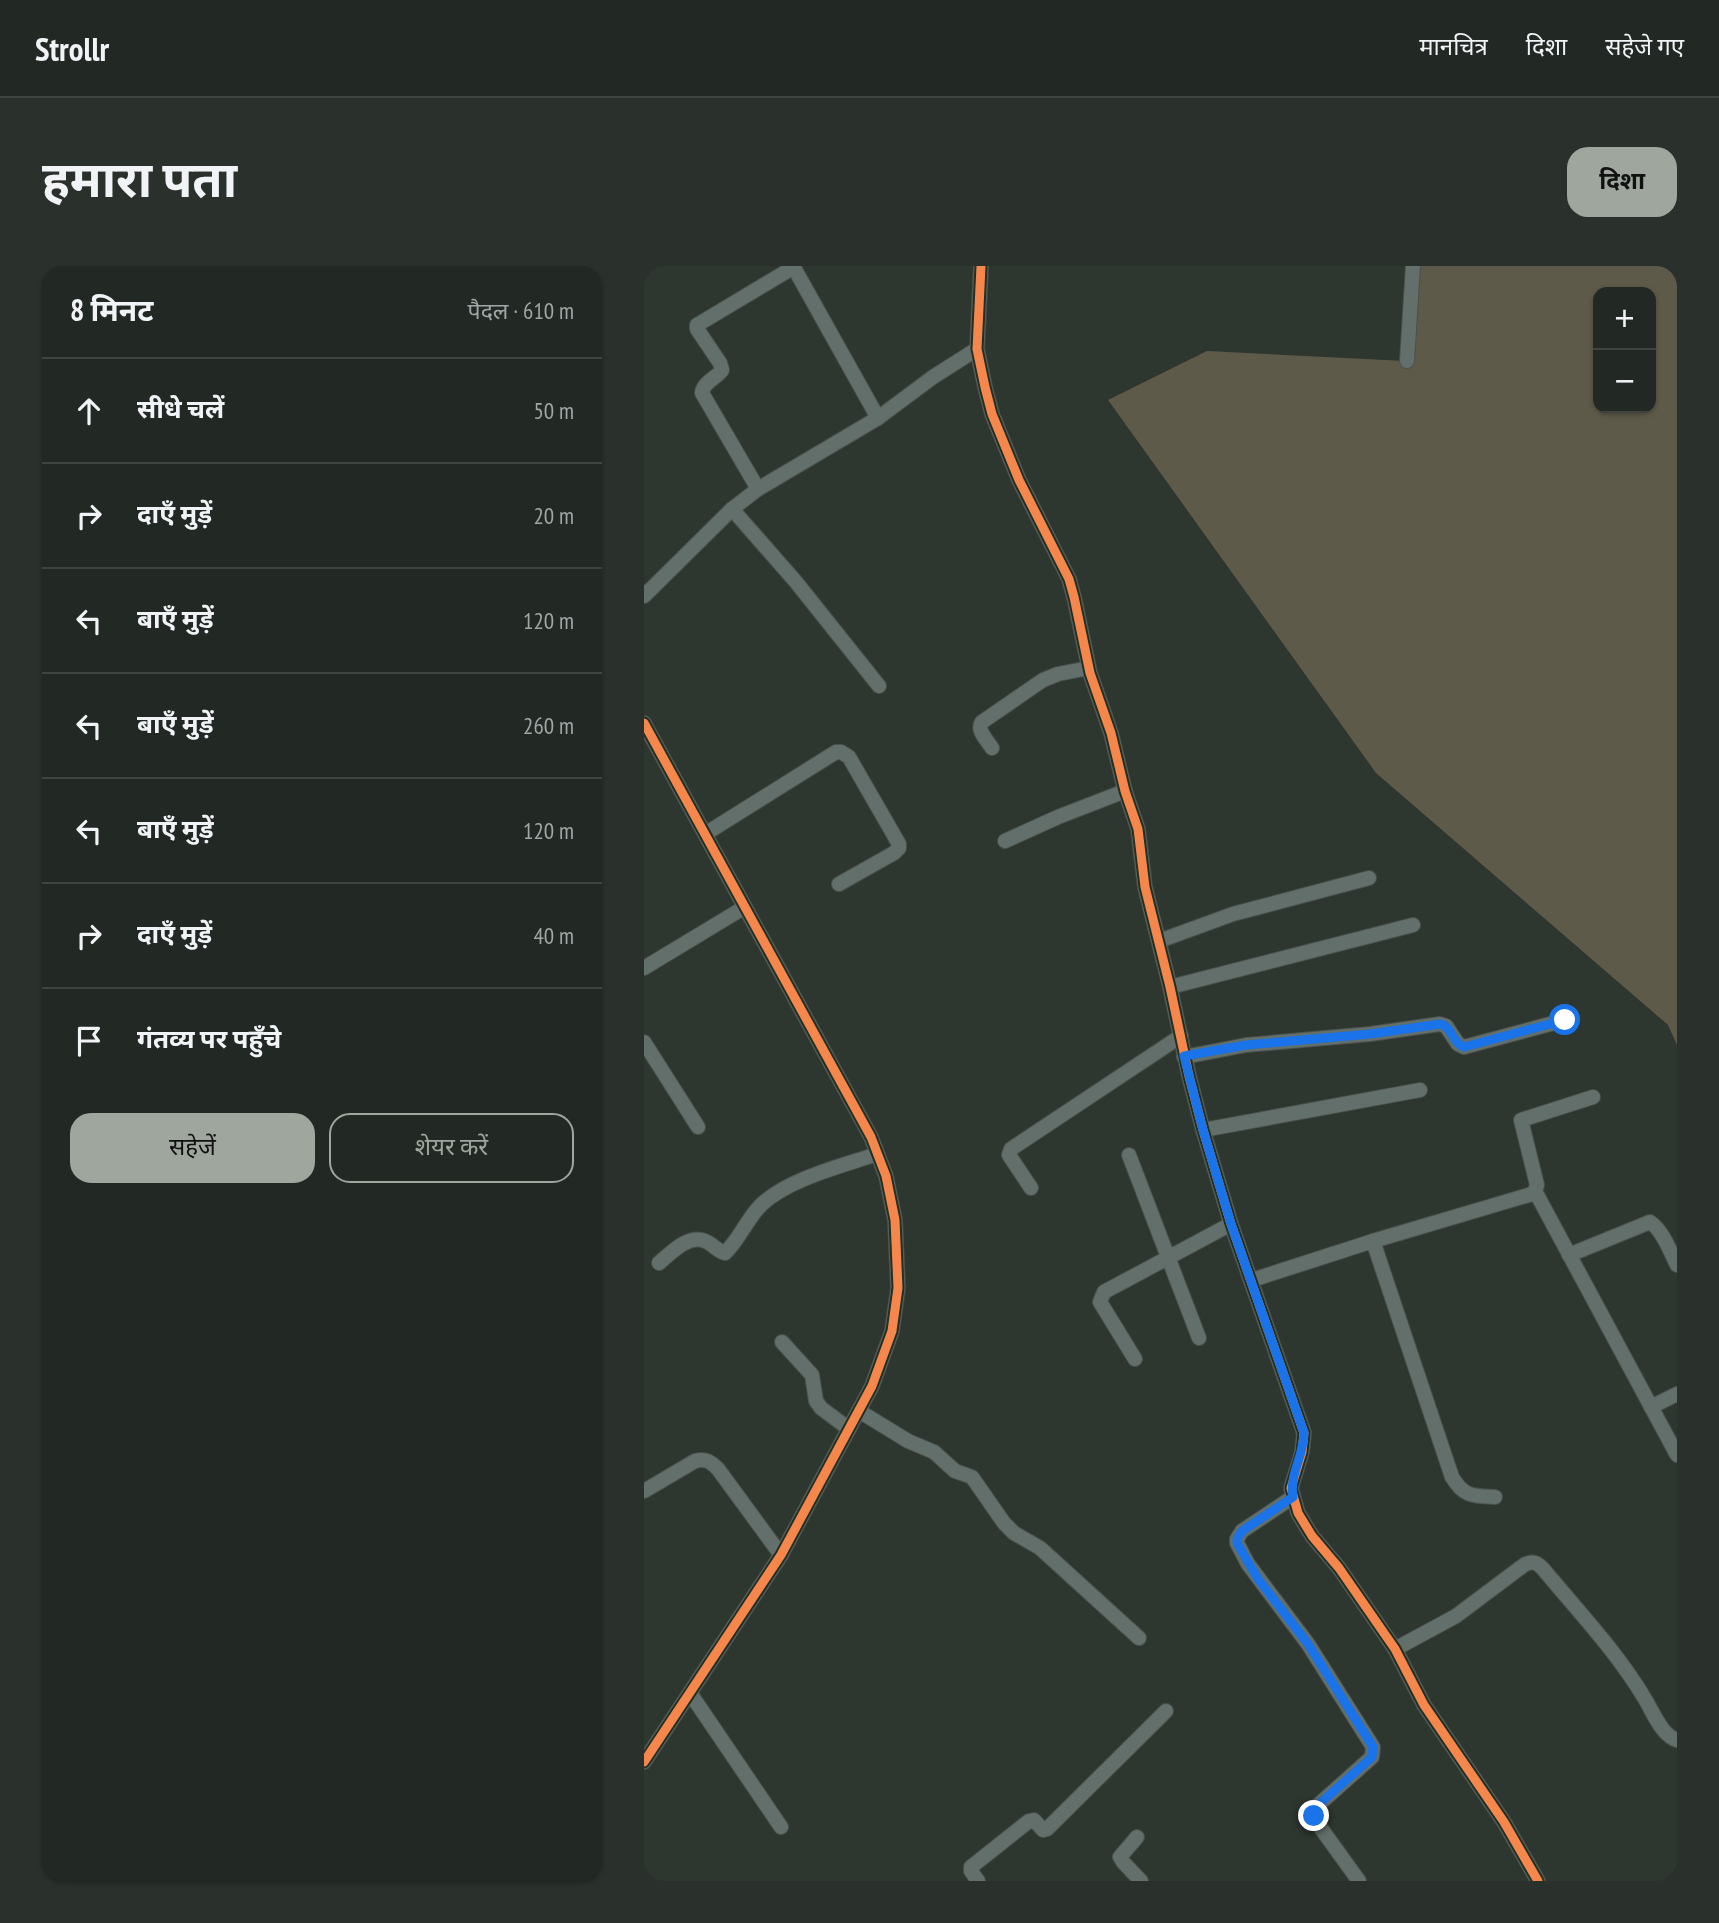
<!DOCTYPE html>
<html lang="hi">
<head>
<meta charset="utf-8">
<style>
	:root { --surface:#222824; --page:#2a302c; --text:#f1f3f6; --muted:#a2a6a6; --line:#3f4441; --accent:#9ea69e }
	body { margin:0; font-family:"PT Sans Narrow","Noto Sans Devanagari",sans-serif; background:var(--page); color:var(--text) }
	.controls { position:absolute; right:21px; top:21px; display:grid; overflow:hidden; border-radius:14px; box-shadow:0 2px 5px #0004 }
	.controls button { width:63px; height:63px; display:grid; place-items:center; padding:0; border:0; border-bottom:2px solid var(--line); background:var(--surface); color:var(--text); font:35px sans-serif }
	.stop { position:absolute; width:21px; height:21px; margin:-16px; border:5px solid #1a73e8; border-radius:50%; background:#fff }
	.stop.end { background:#1a73e8; border-color:#fff; box-shadow:0 2px 7px #0008 }
	.list { margin:0; padding:0; list-style:none }
	h2 { display:flex; justify-content:space-between; align-items:center; height:91px; margin:0; padding:0 28px; font-size:30px }
	h2 small { font-size:23px; font-weight:400; color:var(--muted) }
	.list li { display:grid; grid-template-columns:46px 1fr auto; gap:21px; align-items:center; box-sizing:border-box; height:105px; padding:0 28px; border-top:2px solid var(--line) }
	.list b { display:block; font-size:26px; white-space:nowrap }
	.list em { font-size:23px; font-style:normal; color:var(--muted) }
	.actions { display:flex; gap:14px; padding:21px 28px }
	.actions a { flex:1; padding:16px 0; border:2px solid var(--accent); border-radius:21px; text-align:center; font-size:24px; color:var(--accent) }
	.actions .main { background:var(--accent); color:#111 }
	.icon { flex:none; width:38px; height:38px; fill:none; stroke:currentColor; stroke-width:2; stroke-linecap:round; stroke-linejoin:round }
	.map { position:relative; flex:none; width:1033px; height:1615px; overflow:hidden; border-radius:21px }
	header { display:flex; align-items:center; gap:42px; box-sizing:border-box; height:98px; padding:0 35px; background:var(--surface); border-bottom:2px solid var(--line) }
	header strong { font-size:33px }
	nav { display:flex; gap:38px; margin-inline-start:auto; font-size:24px }
	.intro { display:flex; align-items:center; justify-content:space-between; box-sizing:border-box; height:168px; padding:0 42px }
	h1 { margin:0; font-size:49px }
	.button { padding:18px 32px; border-radius:21px; background:var(--accent); color:#111; font-size:24px; font-weight:700 }
	main { display:flex; gap:42px; padding:0 42px }
	aside { flex:1; background:var(--surface); border-radius:21px; box-shadow:0 2px 5px #0004 }
	.map>svg:first-child { display:block }
	.green { fill:#5e5a49; fill-rule:evenodd }
	.lines { fill:none; stroke-linecap:round; stroke-linejoin:round }
	.street-casing { stroke:#4a514c; stroke-width:16 }
	.street { stroke:#636f6b; stroke-width:14 }
	.cycleway-casing { stroke:#213023; stroke-width:13 }
	.cycleway { stroke:#f5874c; stroke-width:9 }
	.route { stroke:#1a73e8; stroke-width:9 }
</style>
</head>
<body>
<header>
<strong>Strollr</strong>
<nav><a>मानचित्र</a><a>दिशा</a><a>सहेजे गए</a></nav>
</header>
<div class="intro"><h1>हमारा पता</h1><a class="button">दिशा</a></div>
<main>
<aside>
<h2>8 मिनट<small>पैदल · 610 m</small></h2>
<ul class="list">
<li><svg class="icon" aria-label="ahead" viewBox="0 0 24 24"><path d="M12 20V5M6 11l6-6 6 6"/></svg><div><b>सीधे चलें</b></div><em>50 m</em></li>
<li><svg class="icon" aria-label="right" viewBox="0 0 24 24"><path d="M7 20v-9h11M14 6l5 5-5 5"/></svg><div><b>दाएँ मुड़ें</b></div><em>20 m</em></li>
<li><svg class="icon" aria-label="left" viewBox="0 0 24 24"><path d="M17 20v-9H6M10 6l-5 5 5 5"/></svg><div><b>बाएँ मुड़ें</b></div><em>120 m</em></li>
<li><svg class="icon" aria-label="left" viewBox="0 0 24 24"><path d="M17 20v-9H6M10 6l-5 5 5 5"/></svg><div><b>बाएँ मुड़ें</b></div><em>260 m</em></li>
<li><svg class="icon" aria-label="left" viewBox="0 0 24 24"><path d="M17 20v-9H6M10 6l-5 5 5 5"/></svg><div><b>बाएँ मुड़ें</b></div><em>120 m</em></li>
<li><svg class="icon" aria-label="right" viewBox="0 0 24 24"><path d="M7 20v-9h11M14 6l5 5-5 5"/></svg><div><b>दाएँ मुड़ें</b></div><em>40 m</em></li>
<li><svg class="icon" aria-label="arrive" viewBox="0 0 24 24"><path d="M6 21V4h12l-3 4 3 4H6"/></svg><div><b>गंतव्य पर पहुँचे</b></div></li>
</ul>
<div class="actions"><a class="main">सहेजें</a><a>शेयर करें</a></div>
</aside>
<div class="map">
<svg width="1033" height="1615" viewBox="0 0 1033 1615">
	<rect width="100%" height="100%" fill="#2e3630"/>
	<!-- green -->
	<path class="green" d="M765 0H1033V779L1024 759 732 507 464 134 563 85 762 95ZM954 26H1007V142H954Z"/>
	<g class="lines">
		<defs>
			<g id="street">
				<path d="M149 0 234 152"/>
				<path d="M337 0 333 83 341 121 348 148 375 214 425 313 430 331 446 407 467 467 481 525 494 563 501 621 526 721 545 810 559 864 587 958 660 1167 658 1186 647 1222 654 1247 668 1270 695 1302 751 1383 780 1439 860 1556 894 1615"/>
				<path d="M763 95 769 0"/>
				<path d="M114 223 58 127C59 116 73 112 78 104L76 97 53 63V59L150 1"/>
				<path d="M88 243 152 316 235 420"/>
				<path d="M0 330 88 243 114 223 234 152 289 111 333 83"/>
				<path d="M0 457 227 871 242 910 251 954 254 1022 248 1065 228 1120 137 1289 0 1496"/>
				<path d="M348 482C343 474 332 464 338 456L399 414 414 408 445 402"/>
				<path d="M61 568 192 486H197L205 491 255 578V582L250 587 195 618"/>
				<path d="M361 575 414 551 481 525"/>
				<path d="M515 675 589 648 725 612"/>
				<path d="M0 702 101 641"/>
				<path d="M526 721 769 659"/>
				<path d="M0 776 54 861"/>
				<path d="M540 791 602 779 726 768 796 758 802 760 814 778 820 781 921 754"/>
				<path d="M559 864 776 824"/>
				<path d="M485 889 555 1072"/>
				<path d="M387 922 365 889 367 883 537 770"/>
				<path d="M891 925 1033 1189"/>
				<path d="M729 975 808 1211C820 1231 829 1230 851 1231"/>
				<path d="M925 989 1006 956C1019 965 1026 985 1033 999"/>
				<path d="M15 997C27 987 44 968 61 975 69 978 73 985 81 987 95 974 103 953 117 939 144 913 198 900 233 888"/>
				<path d="M608 1014 729 975 888 928 891 925 893 919 877 854 949 831"/>
				<path d="M138 1076 168 1109 172 1135 177 1142 205 1163"/>
				<path d="M491 1093 456 1036 460 1026 587 958"/>
				<path d="M1007 1141 1033 1128"/>
				<path d="M215 1145 264 1175 290 1186 311 1205 328 1211 360 1257 370 1267 396 1282 495 1372"/>
				<path d="M0 1225 51 1195C62 1192 67 1196 74 1203L137 1289"/>
				<path d="M649 1231 598 1265 593 1273V1277L604 1298 664 1378 729 1481 728 1491 673 1540 670 1545 671 1554 715 1615"/>
				<path d="M751 1383 812 1350 880 1299C889 1294 894 1297 900 1304 935 1346 973 1386 1001 1433 1009 1446 1018 1470 1033 1474"/>
				<path d="M46 1427 137 1561"/>
				<path d="M493 1571 476 1591 479 1596 497 1615"/>
				<path d="M334 1615 327 1605V1601L385 1555 390 1554 399 1564 403 1563 522 1445"/>
			</g>
		</defs>
		<!-- street casing -->
		<use href="#street" class="street-casing"/>
		<!-- street -->
		<use href="#street" class="street"/>
		<defs>
			<g id="cycleway">
				<path d="M337 0 333 83 341 121 348 148 375 214 425 313 430 331 446 407 467 467 481 525 494 563 501 621 526 721 545 810 559 864 587 958 660 1167 658 1186 647 1222 654 1247 668 1270 695 1302 751 1383 780 1439 860 1556 894 1615"/>
				<path d="M0 457 227 871 242 910 251 954 254 1022 248 1065 228 1120 137 1289 0 1496"/>
			</g>
		</defs>
		<!-- cycleway casing -->
		<use href="#cycleway" class="cycleway-casing"/>
		<!-- cycleway -->
		<use href="#cycleway" class="cycleway"/>
	</g>
	<g class="lines">
		<!-- route -->
		<path class="route" d="M670 1550V1545L673 1540 728 1491 729 1481 664 1378 614 1313 593 1277V1273L598 1265 649 1231C645 1209 660 1189 660 1167L587 958 559 864 540 790 602 779 726 768 796 758C808 760 808 777 820 781L921 754"/>
	</g>
</svg>
<div class="controls">
<button>+</button>
<button>−</button>
</div>
<div class="stop" style="left:921px;top:754px"></div>
<div class="stop end" style="left:670px;top:1550px"></div>
</div>
</main>
</body>
</html>
